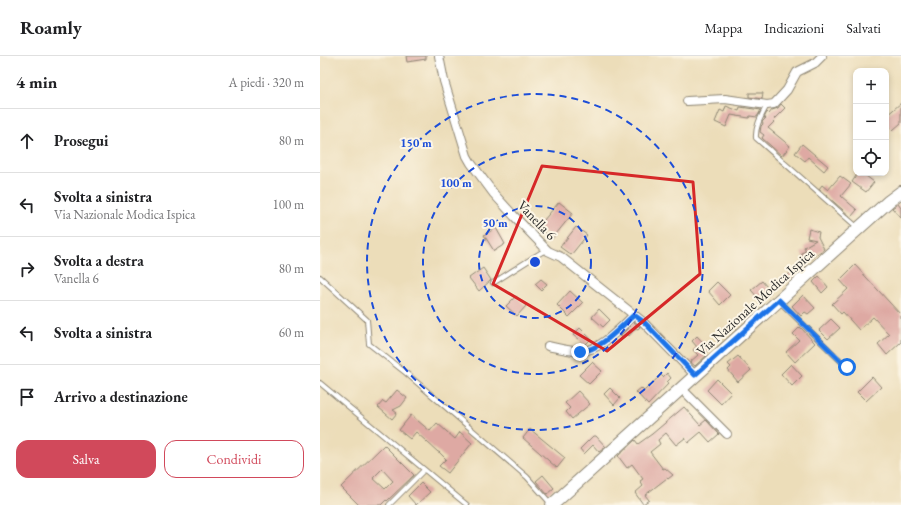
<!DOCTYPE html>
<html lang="it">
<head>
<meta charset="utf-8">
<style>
	:root { --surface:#fff; --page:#f6f6f6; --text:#202124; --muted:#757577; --line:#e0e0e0; --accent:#d1495b }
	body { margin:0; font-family:"EB Garamond",serif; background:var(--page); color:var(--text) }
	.controls { position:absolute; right:12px; top:12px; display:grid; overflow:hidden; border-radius:8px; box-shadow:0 2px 6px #0003 }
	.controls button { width:36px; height:36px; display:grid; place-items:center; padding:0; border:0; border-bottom:1px solid var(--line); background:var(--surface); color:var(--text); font:20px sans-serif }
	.stop { position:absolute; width:12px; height:12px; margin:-9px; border:3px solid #1a73e8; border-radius:50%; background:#fff }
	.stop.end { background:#1a73e8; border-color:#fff; box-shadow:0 1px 4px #0008 }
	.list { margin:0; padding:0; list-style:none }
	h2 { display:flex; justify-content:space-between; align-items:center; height:52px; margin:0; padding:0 16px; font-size:17px }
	h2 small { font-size:13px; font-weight:400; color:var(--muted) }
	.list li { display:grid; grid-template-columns:26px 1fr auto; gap:12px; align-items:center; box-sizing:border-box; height:64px; padding:0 16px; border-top:1px solid var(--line) }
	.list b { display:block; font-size:15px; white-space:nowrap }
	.list p { margin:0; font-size:13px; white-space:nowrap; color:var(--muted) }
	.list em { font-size:13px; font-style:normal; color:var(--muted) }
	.actions { display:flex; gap:8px; padding:12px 16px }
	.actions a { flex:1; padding:9px 0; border:1px solid var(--accent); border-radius:12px; text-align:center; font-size:14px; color:var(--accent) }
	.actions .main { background:var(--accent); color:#fff }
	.icon { flex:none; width:22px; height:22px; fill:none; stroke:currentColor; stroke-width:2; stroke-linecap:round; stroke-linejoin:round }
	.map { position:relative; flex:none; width:581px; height:449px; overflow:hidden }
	header { display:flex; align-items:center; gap:24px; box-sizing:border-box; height:56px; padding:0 20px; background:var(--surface); border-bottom:1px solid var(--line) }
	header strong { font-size:19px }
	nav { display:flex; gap:22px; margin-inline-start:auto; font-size:14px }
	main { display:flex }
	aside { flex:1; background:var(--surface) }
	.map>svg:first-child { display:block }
	.building { fill:#dea9a3; fill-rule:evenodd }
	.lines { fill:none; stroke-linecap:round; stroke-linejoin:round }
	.lane-casing { stroke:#8c8472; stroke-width:6 }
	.street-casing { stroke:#8c8472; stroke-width:10 }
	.secondary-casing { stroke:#8c8472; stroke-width:14 }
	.lane { stroke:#fff; stroke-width:4 }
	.street { stroke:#fff; stroke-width:8 }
	.secondary { stroke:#fff; stroke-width:12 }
	.route { stroke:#1a73e8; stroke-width:5 }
	.marked { fill:none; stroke:#d62828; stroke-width:3; stroke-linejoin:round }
	.ring { fill:none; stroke:#1d4ed8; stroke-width:2; stroke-dasharray:7 5 }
	.labels { text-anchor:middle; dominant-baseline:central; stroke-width:4; stroke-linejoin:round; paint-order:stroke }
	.street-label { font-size:14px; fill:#2b2b2b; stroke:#fcf5e5 }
	.centre { fill:#1d4ed8; stroke:#fcf5e5; stroke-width:2 }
	.ring-label { font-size:12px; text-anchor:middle; font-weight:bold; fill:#1d4ed8; stroke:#fcf5e5; stroke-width:4; stroke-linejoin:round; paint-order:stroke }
</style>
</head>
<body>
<header>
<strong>Roamly</strong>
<nav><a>Mappa</a><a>Indicazioni</a><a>Salvati</a></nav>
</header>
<main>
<aside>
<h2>4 min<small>A piedi · 320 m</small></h2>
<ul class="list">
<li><svg class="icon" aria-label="ahead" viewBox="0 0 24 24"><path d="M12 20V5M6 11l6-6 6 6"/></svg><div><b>Prosegui</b></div><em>80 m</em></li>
<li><svg class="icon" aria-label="left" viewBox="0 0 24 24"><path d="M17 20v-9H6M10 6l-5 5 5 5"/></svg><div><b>Svolta a sinistra</b><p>Via Nazionale Modica Ispica</p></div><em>100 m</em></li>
<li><svg class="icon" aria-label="right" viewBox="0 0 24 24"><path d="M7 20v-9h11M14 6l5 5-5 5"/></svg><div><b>Svolta a destra</b><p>Vanella 6</p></div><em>80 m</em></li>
<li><svg class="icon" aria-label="left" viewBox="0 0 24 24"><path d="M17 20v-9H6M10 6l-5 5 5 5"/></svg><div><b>Svolta a sinistra</b></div><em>60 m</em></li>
<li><svg class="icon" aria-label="arrive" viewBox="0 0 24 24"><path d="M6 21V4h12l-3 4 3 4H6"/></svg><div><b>Arrivo a destinazione</b></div></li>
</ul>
<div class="actions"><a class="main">Salva</a><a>Condividi</a></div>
</aside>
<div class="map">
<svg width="581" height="449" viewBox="0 0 581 449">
	<rect width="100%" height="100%" fill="#fcf5e5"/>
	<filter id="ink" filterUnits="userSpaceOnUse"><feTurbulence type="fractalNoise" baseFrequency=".025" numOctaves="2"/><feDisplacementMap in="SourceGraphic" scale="8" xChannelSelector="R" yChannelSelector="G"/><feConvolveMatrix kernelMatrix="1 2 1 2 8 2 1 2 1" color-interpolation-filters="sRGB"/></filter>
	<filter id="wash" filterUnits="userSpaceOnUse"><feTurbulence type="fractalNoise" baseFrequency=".012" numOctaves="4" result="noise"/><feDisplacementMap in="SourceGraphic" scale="16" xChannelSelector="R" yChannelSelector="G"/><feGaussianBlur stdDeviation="0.9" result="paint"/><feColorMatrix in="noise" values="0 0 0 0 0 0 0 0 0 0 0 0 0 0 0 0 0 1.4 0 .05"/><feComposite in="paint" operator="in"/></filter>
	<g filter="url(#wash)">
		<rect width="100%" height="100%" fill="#ecddb9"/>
		<g id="blocks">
			<!-- building -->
			<g class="building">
				<path d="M86 0H106V3L87 6Z"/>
				<path d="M429 37H443L442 43 429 41Z"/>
				<path d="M581 47V67L573 74 566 67V60Z"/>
				<path d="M461 48 465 52 454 63 456 64 448 72 470 90 462 100 442 82 444 79 440 76 441 70 443 68 442 66 446 62H444L447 56 449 58 452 54 458 52Z"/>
				<path d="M406 50 419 55 420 51 441 54 437 61 430 60 429 62 411 59 406 71 395 66 400 54 404 56Z"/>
				<path d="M482 88 508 110 504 115 488 101 485 105 475 97Z"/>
				<path d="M538 117H542L554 126 546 136 532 126Z"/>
				<path d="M520 120 531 128 521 140 537 154 531 161 499 133 502 129 508 134Z"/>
				<path d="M239 146 253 157 232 183 218 171Z"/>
				<path d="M578 148 581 152V162L572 152Z"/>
				<path d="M256 171 267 179 251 199 240 191Z"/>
				<path d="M176 172 185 188 174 195 164 179Z"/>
				<path d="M489 173 499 176 498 181 504 193 486 206 481 197 486 195 484 191 496 184 487 182Z"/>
				<path d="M483 205 487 209 470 224 467 220Z"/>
				<path d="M535 209 581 259V286L567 299 558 288 569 278 553 261 539 274 523 256 521 258 512 248 528 233 520 224Z"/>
				<path d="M163 212 171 224 159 235 149 222Z"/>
				<path d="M499 220 508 231 502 237 493 226Z"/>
				<path d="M221 223 227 228 221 234 215 228Z"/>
				<path d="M442 225 451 236 441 245 431 234Z"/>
				<path d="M397 226 410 239 400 249 388 235Z"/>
				<path d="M250 235 263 247 249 261 237 249Z"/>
				<path d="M483 239 495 252 488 258 485 256 481 260 472 250Z"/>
				<path d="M196 240 206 250 197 260 186 250Z"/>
				<path d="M279 253 290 264 283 271 272 261Z"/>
				<path d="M511 263 520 272 508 283 499 274Z"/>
				<path d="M314 266 320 271 318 273 316 272 309 280 308 278 302 281 300 280Z"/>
				<path d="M480 271 495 287 475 306 466 296 479 284 473 278Z"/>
				<path d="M260 272 271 283 265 289 253 279Z"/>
				<path d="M377 280 389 293 386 297 387 299 375 310 370 306 378 299 373 294 377 291 372 285Z"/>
				<path d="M418 300 431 314 418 326 408 314 411 311 408 308Z"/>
				<path d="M272 306 282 315 269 328 259 319Z"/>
				<path d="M471 308 482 320 472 330 461 318Z"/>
				<path d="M347 317 351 322 347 326 349 327 328 349 316 336 321 332 324 335 341 319 343 321Z"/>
				<path d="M552 321 561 331 546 345 537 336Z"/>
				<path d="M397 323 411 337 401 348 387 334Z"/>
				<path d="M290 332 300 342 294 349 284 338Z"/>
				<path d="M77 334 87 342 81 350 73 354 77 357 72 363 58 351 63 345 66 347Z"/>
				<path d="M258 335 270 348 252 363 246 356 250 352 245 347Z"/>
				<path d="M364 351 380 369 386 364 399 378 390 386 381 376 368 387 365 382 356 389 346 377 338 384 340 388 330 396 343 413 345 412 353 419 348 423 347 422 325 439 329 444 323 448 315 437 323 430 320 425 323 423 312 408 307 412 298 400 315 384 318 388 332 378Z"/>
				<path d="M91 359 110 375 117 367 135 383 140 376 152 387 128 417 119 410 126 403 119 396H118L96 376 90 383 79 374Z"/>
				<path d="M210 373 245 402 237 412 203 382Z"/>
				<path d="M273 380H276L286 391 279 396 273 389 264 398 260 393Z"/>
				<path d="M64 389 94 419 67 445 66 444 61 449H39L21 431ZM62 413 73 425 65 433 53 422Z"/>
				<path d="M223 419 234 432 227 438 216 425Z"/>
				<path d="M101 427 110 436 96 449 88 440Z"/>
			</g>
		</g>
	</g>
	<g filter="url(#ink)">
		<use href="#blocks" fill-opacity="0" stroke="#8c8472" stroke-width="1"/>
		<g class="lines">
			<defs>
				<g id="lane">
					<path d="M447 49C442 59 435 70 436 82L537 171"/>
					<path d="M0 221 47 264 49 288 86 317 207 421 232 449"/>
					<path d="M173 227 222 196 228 195"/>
					<path d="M459 245 527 311"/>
					<path d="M0 327 147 449"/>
					<path d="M69 449 104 414"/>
				</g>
				<g id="street">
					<path d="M119 0 124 25 147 100 151 107 174 138 194 160 228 195 241 201 323 266 375 319"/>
					<path d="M367 45 405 43 447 49 454 48 467 34 477 16 495 7 502 0"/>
					<path d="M228 290C238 292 251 296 261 295 280 295 301 271 314 259"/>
					<path d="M361 332 407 378"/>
				</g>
				<path id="secondary" d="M232 449 569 145 581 136"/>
			</defs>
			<!-- lane casing -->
			<use href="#lane" class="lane-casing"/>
			<!-- street casing -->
			<use href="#street" class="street-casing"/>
			<!-- secondary casing -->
			<use href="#secondary" class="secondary-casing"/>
			<!-- lane -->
			<use href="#lane" class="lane"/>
			<!-- street -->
			<use href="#street" class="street"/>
			<!-- secondary -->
			<use href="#secondary" class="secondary"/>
		</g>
	</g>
	<g class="lines" filter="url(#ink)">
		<!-- route -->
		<path class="route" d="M260 296C282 293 298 273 314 259L324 266 375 319 459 244 527 311"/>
	</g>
	<!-- marked area -->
	<path class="marked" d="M222 110 373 126 380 218 287 295 173 228Z"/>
	<!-- distance rings -->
	<g class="ring">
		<circle cx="215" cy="206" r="56"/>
		<circle cx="215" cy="206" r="112"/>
		<circle cx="215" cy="206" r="168"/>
	</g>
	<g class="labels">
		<!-- street labels -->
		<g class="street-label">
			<text transform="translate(217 164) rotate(46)">Vanella 6</text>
			<text transform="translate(435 246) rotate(-42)">Via Nazionale Modica Ispica</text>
		</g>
	</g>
	<circle cx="215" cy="206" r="6" class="centre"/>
	<g class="ring-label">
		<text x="96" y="91">150 m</text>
		<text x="136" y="131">100 m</text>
		<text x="175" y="171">50 m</text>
	</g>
</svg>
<div class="controls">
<button>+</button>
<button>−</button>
<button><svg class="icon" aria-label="locate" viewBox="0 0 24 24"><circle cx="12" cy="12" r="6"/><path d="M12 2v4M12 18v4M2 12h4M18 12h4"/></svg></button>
</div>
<div class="stop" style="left:527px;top:311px"></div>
<div class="stop end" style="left:260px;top:296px"></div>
</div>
</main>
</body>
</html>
